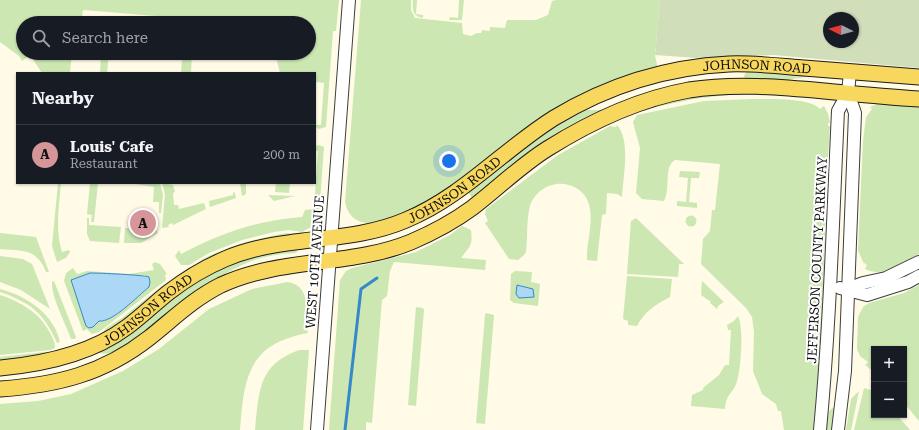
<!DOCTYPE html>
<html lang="en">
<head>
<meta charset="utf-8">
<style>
	:root { --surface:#171b24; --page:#242831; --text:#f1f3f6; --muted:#9ea1a6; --line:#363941; --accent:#d69699 }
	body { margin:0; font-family:"Roboto Serif",serif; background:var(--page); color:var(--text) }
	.controls { position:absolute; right:12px; bottom:12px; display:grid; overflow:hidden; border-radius:0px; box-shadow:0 1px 3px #0004 }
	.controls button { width:36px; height:36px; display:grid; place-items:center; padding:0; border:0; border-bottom:1px solid var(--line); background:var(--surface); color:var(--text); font:20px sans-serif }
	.compass { position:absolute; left:823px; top:12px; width:36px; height:36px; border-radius:50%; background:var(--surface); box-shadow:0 1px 3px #0004; rotate:275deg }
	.you { position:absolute; left:449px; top:161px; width:14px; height:14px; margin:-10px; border:3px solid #fff; border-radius:50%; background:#1a73e8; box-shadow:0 0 0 6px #1a73e833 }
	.badge { display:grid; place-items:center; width:26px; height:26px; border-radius:50%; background:var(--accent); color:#111; font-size:13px; font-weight:700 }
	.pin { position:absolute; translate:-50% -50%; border:2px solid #fff; box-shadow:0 1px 4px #0006 }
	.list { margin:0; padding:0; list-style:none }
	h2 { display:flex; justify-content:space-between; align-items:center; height:52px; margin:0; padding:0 16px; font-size:17px }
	h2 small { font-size:13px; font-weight:400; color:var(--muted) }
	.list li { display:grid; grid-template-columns:26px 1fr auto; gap:12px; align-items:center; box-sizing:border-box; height:60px; padding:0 16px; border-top:1px solid var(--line) }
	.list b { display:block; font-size:15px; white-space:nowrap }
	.list p { margin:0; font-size:13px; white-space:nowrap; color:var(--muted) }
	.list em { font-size:13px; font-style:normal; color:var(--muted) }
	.icon { flex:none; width:22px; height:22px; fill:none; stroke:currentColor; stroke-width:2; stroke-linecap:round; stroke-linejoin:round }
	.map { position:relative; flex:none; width:919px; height:430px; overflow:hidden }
	.search { position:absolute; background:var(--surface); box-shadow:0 1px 3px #0004; left:16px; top:16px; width:300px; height:44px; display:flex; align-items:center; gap:10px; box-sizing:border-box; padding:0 14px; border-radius:22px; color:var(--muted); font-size:15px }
	.panel { position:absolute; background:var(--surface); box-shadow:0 1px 3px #0004; left:16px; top:72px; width:300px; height:112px; border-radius:0px }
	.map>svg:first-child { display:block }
	.green { fill:#cce7b2; fill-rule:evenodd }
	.cemetery { fill:#d1deba; fill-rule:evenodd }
	.water { fill:#acd7f5; stroke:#3589ca }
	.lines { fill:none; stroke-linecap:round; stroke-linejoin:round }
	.stream { stroke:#3589ca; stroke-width:3 }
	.minor-casing { stroke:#3d3d3d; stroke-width:14 }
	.major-casing { stroke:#1b1b1b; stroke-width:17 }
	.minor { stroke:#fff; stroke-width:12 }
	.major { stroke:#f7d75e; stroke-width:15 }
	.labels { text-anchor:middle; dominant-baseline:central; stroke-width:4; stroke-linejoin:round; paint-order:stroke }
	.street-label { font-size:13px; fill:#0a0a0a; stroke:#fff }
</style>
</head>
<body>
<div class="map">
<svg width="919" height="430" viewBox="0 0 919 430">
	<rect width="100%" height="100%" fill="#fffbe6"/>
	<!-- green -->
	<g class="green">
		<path d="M0 0H339L336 31H333L326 127 319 129 316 127V125H321L324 83 316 82 315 73H280L275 53H309V23H242L83 10 82 17 75 16 74 23H23V53H72L70 73H42L30 55 22 61 19 56 0 42Z"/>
		<path d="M361 0H411V10L415 18 462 23 463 34 471 36 477 33H481L482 30 490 31V27L505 28 507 20H536L548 15 552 1 556 0H660L655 55 658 70 573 100 533 123 447 190 427 203 405 213 370 225V223C356 223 348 216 345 202Z"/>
		<path d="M413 0H417L416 14 423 15V18C413 17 412 9 413 0Z"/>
		<path d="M459 0H464L462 20H449L450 17 458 18Z"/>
		<path d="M101 53H109L107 73H100Z"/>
		<path d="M145 53H192L191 73H181L182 56Z"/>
		<path d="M747 72 806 76 807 77 778 81 745 79 744 75Z"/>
		<path d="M732 93 776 94 813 97 746 94 718 96 694 99 646 109 645 108 682 99Z"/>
		<path d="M751 99C766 99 810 97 820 109L824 106 828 114 830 123H828V126H830C822 227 827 330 813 430H784L781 411H778L776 404 762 394 753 371 754 332 752 317 746 308 701 264 703 239 710 231 712 210H715L720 164 675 160C663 167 671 189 664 201L642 199 636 193 640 148 633 122 637 115 704 101Z"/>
		<path d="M880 103 919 107V254C904 264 883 278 865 269L867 265 863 262 858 250 863 141 866 117 872 109 870 107Z"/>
		<path d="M586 110H602C553 132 513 164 472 198L468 192C506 162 542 131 586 110Z"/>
		<path d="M617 125C631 140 623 177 622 197L617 194 607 193 606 214 602 215 597 261 587 260C586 243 594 223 589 205 587 195 579 188 569 185 553 180 535 190 530 206 526 220 528 237 526 252L524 255 518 260 509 259 485 223 488 221 485 214 486 209 558 155 610 126 616 127Z"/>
		<path d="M319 145 324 147 319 215 313 226 302 232 289 230 274 232 242 240 209 253 189 265H181L175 256 179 250 181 254C223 232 255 221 302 217L305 210 314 209 318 151H315V146Z"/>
		<path d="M680 171 700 172 699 178H691L689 202 697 203V208L677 206V201L686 202 688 178 679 177Z"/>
		<path d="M58 183H61C59 207 55 229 62 252L69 250 70 252 66 258 57 262 52 246Z"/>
		<path d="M90 183H98L94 222H91L92 215 87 214Z"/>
		<path d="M130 183H160L163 195 161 213H159V202H153L154 187Z"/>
		<path d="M162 183 173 185 175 192 173 193 174 205H178L179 209 204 203 206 209 173 225 172 223 168 225 169 227 162 228 165 194Z"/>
		<path d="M240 183H246V194L242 196Z"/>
		<path d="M276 183H290L289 193 275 192Z"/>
		<path d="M233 192 235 193 236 198 210 207 209 201 233 195Z"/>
		<path d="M268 195 295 196 274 201Z"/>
		<circle cx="691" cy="221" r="5.5"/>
		<path d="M87 218H89V225L121 227 119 243 90 241 87 234Z"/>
		<path d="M636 218 684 264H679L678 277 627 274 631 221Z"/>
		<path d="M462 226 471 230C473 246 470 246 461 258L486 260 485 270 394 262 390 271 387 296 382 300 372 423 366 422V430H329L340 280 346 271 352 268 416 252 450 235Z"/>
		<path d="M125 228 157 230 158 233 141 243H124Z"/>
		<path d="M0 233 36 237 49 272H46C37 248 22 251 0 249Z"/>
		<path d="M287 233 299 235 194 268 193 266C198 264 200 260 205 258 231 245 259 238 287 233Z"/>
		<path d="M296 249 297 252 295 253C278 254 258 257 242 265 223 274 204 286 187 298 168 311 122 360 99 353V352C148 315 196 273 257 255 269 251 284 251 296 249Z"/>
		<path d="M0 256 23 259 32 264 50 309 21 290 0 282Z"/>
		<path d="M155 262 160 264 167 274 165 275 166 280 99 332 92 334 87 329 83 331 64 281 66 273 73 268 77 274 87 271 129 274 154 270 152 264ZM90 273 127 276 145 275 149 287C138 296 112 323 99 321L93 327Z"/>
		<path d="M515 271 532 272 531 282 540 284 538 306 514 303 510 300 511 274Z"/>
		<path d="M627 276 672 279 670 297C655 305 645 311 637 326L628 325V321L623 319Z"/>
		<path d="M54 281 76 337 75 339H71C66 324 51 297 52 282Z"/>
		<path d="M702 281 724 302 718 306 717 309 710 303 711 302 701 295Z"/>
		<path d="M288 282C314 287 303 314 308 333 248 344 244 377 240 430H0V404L38 401 71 394 123 371 159 349 209 309 252 289Z"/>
		<path d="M919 285V421L904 403V349H874V372L865 365 868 362 860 356 857 349 858 317 863 307 869 303 904 293Z"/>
		<path d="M162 286 164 288 122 323 101 335 106 328 122 318Z"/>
		<path d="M0 289C27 296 54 314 60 342L57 343C44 313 31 303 0 292Z"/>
		<path d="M0 295C21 302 40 313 50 333 53 338 55 343 55 348L50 350 0 355Z"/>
		<path d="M416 307 423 308 424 310 416 406 408 405Z"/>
		<path d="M486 313 494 315 485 424 476 423 485 315Z"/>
		<path d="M738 316C744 328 741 368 737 381 734 393 726 393 725 409L691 406 692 395 703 390V388L719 375 725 365H729L731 330H728L727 325 734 321Z"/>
		<path d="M299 350H309L303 430H255C259 391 258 365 299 350Z"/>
		<path d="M44 352H53L45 356 0 361V357Z"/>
		<path d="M864 388 874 391V415H897L910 430H854Z"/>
		<path d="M859 391 851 430H846L851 399Z"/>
		<path d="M835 406H837L834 430H826L829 411Z"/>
	</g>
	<!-- cemetery -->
	<path class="cemetery" d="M660 0H919V68L773 55 696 58 655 55ZM829 18H853V42H829Z"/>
	<!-- water -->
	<g class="water">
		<path d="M90 273C99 273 145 275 149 277L150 282 149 287C138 296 112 323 99 321L93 327 89 328 86 326 71 280Z"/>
		<path d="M517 285 533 289 534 297 519 298 516 294Z"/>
	</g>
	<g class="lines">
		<!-- stream -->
		<path class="stream" d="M345 430 361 289 377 278"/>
		<defs>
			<g id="minor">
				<path d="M840 288 867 295 908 282 919 276"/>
				<path d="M847 289 863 283 886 278 919 262"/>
				<path d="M317 430 349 0"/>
				<path d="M820 430C830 324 833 217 838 111L848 93"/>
				<path d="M838 430 845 371 855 113 848 93 850 72"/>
			</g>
			<g id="major">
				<path id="s1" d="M0 368C44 364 91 354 127 327 142 316 155 303 169 292 186 279 206 267 225 259 283 234 348 245 406 220 462 197 503 150 554 118 607 86 666 67 729 64 754 63 779 66 804 68 842 71 881 74 919 77"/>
				<path d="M0 389C57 385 103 374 149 338 173 319 193 299 221 285 281 257 350 267 411 242 432 233 453 222 472 208 497 189 520 166 547 149 590 122 639 99 689 90 734 83 779 87 824 91 856 94 887 97 919 99"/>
			</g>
		</defs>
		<!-- minor casing -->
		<use href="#minor" class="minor-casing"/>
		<!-- major casing -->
		<use href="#major" class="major-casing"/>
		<!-- minor -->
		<use href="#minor" class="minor"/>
		<!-- major -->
		<use href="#major" class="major"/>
	</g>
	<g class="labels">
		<!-- street labels -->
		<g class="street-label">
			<text stroke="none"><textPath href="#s1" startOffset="834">JOHNSON ROAD</textPath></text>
			<text stroke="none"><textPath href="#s1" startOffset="498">JOHNSON ROAD</textPath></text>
			<text transform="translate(817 260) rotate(-87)">JEFFERSON COUNTY PARKWAY</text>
			<text transform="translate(315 262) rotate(-86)">WEST 10TH AVENUE</text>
			<text stroke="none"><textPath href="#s1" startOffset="162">JOHNSON ROAD</textPath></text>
		</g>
	</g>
</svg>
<div class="controls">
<button>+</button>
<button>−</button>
</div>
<svg class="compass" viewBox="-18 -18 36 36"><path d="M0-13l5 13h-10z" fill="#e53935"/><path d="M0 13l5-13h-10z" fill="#9ea1a6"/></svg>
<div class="you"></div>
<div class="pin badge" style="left:143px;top:223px">A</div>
<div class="search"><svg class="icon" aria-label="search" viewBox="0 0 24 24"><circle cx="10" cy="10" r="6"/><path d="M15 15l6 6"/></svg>Search here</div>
<section class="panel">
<h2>Nearby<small></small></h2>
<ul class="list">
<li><span class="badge">A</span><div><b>Louis' Cafe</b><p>Restaurant</p></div><em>200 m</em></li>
</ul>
</section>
</div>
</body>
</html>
